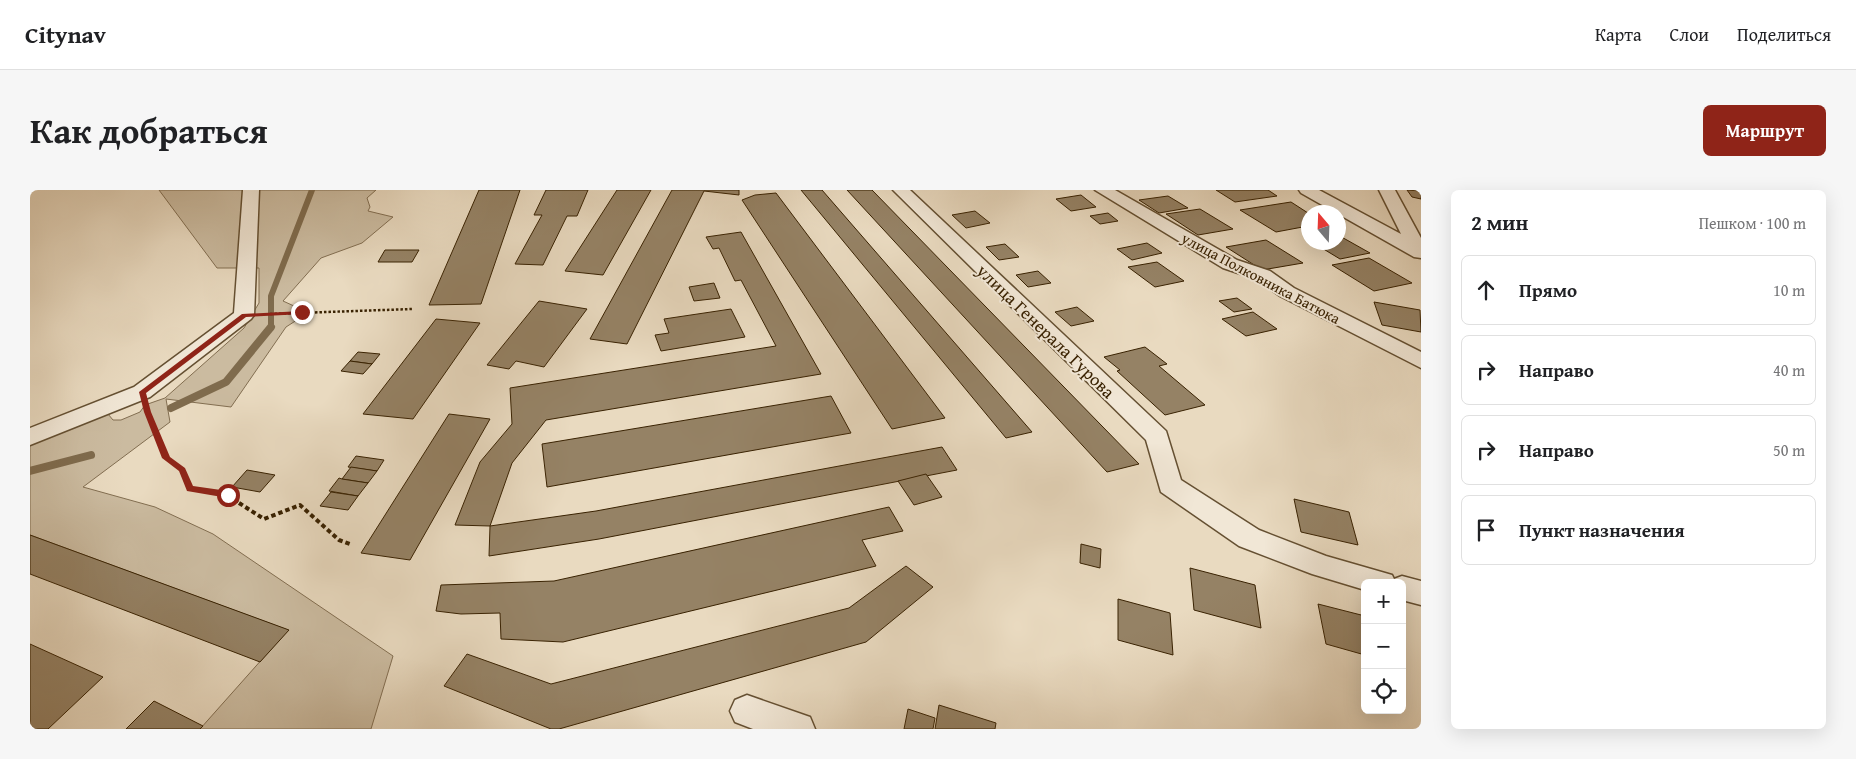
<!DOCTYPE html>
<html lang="ru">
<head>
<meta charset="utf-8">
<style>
	:root { --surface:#fff; --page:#f6f6f6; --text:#202124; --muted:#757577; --line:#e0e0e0; --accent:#8f2418 }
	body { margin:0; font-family:"Gentium Book Plus",serif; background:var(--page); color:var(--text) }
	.controls { position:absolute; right:15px; bottom:15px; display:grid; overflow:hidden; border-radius:8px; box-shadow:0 5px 20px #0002 }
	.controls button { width:45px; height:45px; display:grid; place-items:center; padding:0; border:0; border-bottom:1px solid var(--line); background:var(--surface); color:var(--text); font:25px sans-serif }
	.compass { position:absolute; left:1271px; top:15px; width:45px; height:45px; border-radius:50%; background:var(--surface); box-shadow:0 5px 20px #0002; rotate:341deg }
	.stop { position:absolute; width:15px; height:15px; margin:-11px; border:4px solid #8f2418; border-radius:50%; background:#fff }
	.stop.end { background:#8f2418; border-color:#fff; box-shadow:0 1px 5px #0008 }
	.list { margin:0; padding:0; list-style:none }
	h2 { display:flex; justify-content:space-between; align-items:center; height:65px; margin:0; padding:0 20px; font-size:21px }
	h2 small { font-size:16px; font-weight:400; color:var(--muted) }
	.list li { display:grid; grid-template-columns:32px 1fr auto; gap:15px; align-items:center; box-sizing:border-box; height:70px; margin:0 10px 10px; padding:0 10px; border:1px solid var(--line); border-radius:8px }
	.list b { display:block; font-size:19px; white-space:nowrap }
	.list em { font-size:16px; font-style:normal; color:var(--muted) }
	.icon { flex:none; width:28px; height:28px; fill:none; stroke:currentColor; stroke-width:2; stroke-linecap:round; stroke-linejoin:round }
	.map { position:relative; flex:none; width:1391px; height:539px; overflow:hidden; border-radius:8px }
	header { display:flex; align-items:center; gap:30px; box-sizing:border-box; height:70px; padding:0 25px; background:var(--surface); border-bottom:1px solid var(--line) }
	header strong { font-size:24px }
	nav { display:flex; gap:28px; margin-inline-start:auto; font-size:18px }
	.intro { display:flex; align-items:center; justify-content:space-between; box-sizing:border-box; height:120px; padding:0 30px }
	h1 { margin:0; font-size:35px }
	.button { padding:12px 22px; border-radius:8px; background:var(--accent); color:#fff; font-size:18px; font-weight:700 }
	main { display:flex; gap:30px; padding:0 30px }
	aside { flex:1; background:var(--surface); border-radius:8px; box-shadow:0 5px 20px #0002 }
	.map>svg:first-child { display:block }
	.green { fill:#cbbba0; stroke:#826e51 }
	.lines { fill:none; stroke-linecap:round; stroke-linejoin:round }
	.stream-far1 { stroke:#7f6b4d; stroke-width:6 }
	.stream { stroke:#7f6b4d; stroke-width:8 }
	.building { fill:#958265; stroke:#392202 }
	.street-casing { stroke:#655032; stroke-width:3 }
	.path-far2 { stroke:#392202; stroke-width:2.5; stroke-dasharray:2.5 2; stroke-linecap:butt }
	.path-far1 { stroke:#392202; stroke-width:3; stroke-dasharray:4 2.5; stroke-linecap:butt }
	.path { stroke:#392202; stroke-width:4; stroke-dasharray:4.5 3; stroke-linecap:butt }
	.street { fill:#f1e7d6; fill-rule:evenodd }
	.route { fill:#8f2418 }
	.labels { text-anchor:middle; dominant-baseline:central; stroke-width:4; stroke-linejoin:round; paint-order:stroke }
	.far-street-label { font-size:15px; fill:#392202; stroke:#f1e7d6 }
	.street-label { font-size:18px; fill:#392202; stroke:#f1e7d6 }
</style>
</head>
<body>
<header>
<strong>Citynav</strong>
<nav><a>Карта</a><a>Слои</a><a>Поделиться</a></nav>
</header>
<div class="intro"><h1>Как добраться</h1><a class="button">Маршрут</a></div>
<main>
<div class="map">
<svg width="1391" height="539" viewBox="0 0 1391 539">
	<rect width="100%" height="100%" fill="#e9dac0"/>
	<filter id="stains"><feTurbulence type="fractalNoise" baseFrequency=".004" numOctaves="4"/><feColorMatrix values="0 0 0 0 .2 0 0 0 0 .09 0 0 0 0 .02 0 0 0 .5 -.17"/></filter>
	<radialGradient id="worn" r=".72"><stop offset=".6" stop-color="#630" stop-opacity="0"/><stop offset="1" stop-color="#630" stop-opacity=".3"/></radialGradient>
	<!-- green -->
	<path class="green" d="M129 0H346L337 8 340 17 338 21 363 27 332 53 291 68 253 111 264 116 270 128 256 137 201 217 136 209 140 232 53 297 125 317 183 344 363 466 341 539H170L258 440 0 345V255L78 224 83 230H91L110 222 115 215 135 208 214 138 229 113V78H187Z"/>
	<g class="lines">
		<!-- stream-far1 -->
		<path class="stream-far1" d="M241 138V106L282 0"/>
		<!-- stream -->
		<g class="stream">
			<path d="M141 218 196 192 241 137"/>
			<path d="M0 281 61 265"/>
		</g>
	</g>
	<!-- building -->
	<g class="building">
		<path d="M449 0H490L451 114 399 115Z"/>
		<path d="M516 0H558L547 26H537L513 75 485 74 512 25H504Z"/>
		<path d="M587 0H621L573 85 535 81Z"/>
		<path d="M642 0H709V5L674 1 597 154 560 149Z"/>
		<path d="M771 0H792L1002 242 976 248Z"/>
		<path d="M817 0H842L1109 274 1077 282Z"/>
		<path d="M1186 0H1238L1247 6 1205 12Z"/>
		<path d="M1377 0 1391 1V9L1382 7Z"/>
		<path d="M746 3 915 228 862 239 712 10 725 5Z"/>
		<path d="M1051 5 1066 17 1041 21 1026 9Z"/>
		<path d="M1138 6 1158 18 1129 23 1109 10Z"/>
		<path d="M1261 12 1278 23V36L1246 42 1210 20Z"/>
		<path d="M1170 19 1203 39 1168 45 1136 24Z"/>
		<path d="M945 21 960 33 936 38 922 25Z"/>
		<path d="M1078 23 1088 31 1070 34 1060 26Z"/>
		<path d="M711 42 791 184 516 230 482 273 460 336 425 335 450 272 482 234 480 198 746 156 711 90 705 91 689 58 683 59 676 47Z"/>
		<path d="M1308 45 1340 63 1310 69 1282 52H1308Z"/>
		<path d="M1236 50 1273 73 1232 80 1196 57Z"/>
		<path d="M1117 53 1132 63 1102 70 1087 59Z"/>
		<path d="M975 54 989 67 969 70 956 57Z"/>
		<path d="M355 60H389L382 72H348Z"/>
		<path d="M1339 68 1382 93 1344 101 1302 75Z"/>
		<path d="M1127 72 1154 91 1125 97 1098 77Z"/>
		<path d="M1008 81 1021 93 998 97 986 85Z"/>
		<path d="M684 93 690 108 664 111 659 97Z"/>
		<path d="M1207 108 1222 119 1204 122 1189 111Z"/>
		<path d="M509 111 557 119 514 177 486 171 479 179 457 175Z"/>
		<path d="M1344 112 1390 120 1391 142 1352 135Z"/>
		<path d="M1047 117 1064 131 1041 136 1025 122Z"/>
		<path d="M701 119 715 147 631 161 625 145 639 143 634 129Z"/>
		<path d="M1223 122 1247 139 1216 146 1192 129Z"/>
		<path d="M406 129 450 133 383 229 333 224Z"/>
		<path d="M1115 157 1137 174 1129 176 1175 215 1135 225 1087 181 1090 180 1074 167Z"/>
		<path d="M328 162 350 164 342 174 320 171Z"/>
		<path d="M320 171 342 174 333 184 311 181Z"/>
		<path d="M801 206 821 243 517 297 512 254Z"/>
		<path d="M419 224 460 229 380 370 331 363Z"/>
		<path d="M912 257 927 280 569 349 459 366 460 336 566 321Z"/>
		<path d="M326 266 354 270 347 281 318 277Z"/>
		<path d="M321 277 347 281 338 293 312 289Z"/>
		<path d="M217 280 245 285 230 302 202 297Z"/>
		<path d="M896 284 912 307 884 315 868 291Z"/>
		<path d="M309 288 312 289 338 293 328 306 299 301Z"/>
		<path d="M301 302 328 306 318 320 290 316Z"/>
		<path d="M1264 309 1319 322 1328 355 1271 342Z"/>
		<path d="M859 317 873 341 832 350 846 376 533 452 471 449 470 423 431 424 406 421 411 395 524 391Z"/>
		<path d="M0 345 259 440 230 472 0 384Z"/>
		<path d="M1051 354 1071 359 1070 378 1050 373Z"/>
		<path d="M876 376 903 397 836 452 529 539H521L414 496 437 464 521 494 819 418Z"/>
		<path d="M1160 378 1225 395 1231 438 1164 420Z"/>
		<path d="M1088 409 1140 423 1143 465 1088 450Z"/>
		<path d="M1288 414 1335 426V465L1296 454Z"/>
		<path d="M0 454 73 487 18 539H0Z"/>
		<path d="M124 511 173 536 170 539H96Z"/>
		<path d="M909 515 966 533 965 539H905Z"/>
		<path d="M878 519 905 528 903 539H874Z"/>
	</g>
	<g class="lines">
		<defs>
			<g id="street">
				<path d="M213 0H229L224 125 221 129 120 207 0 255V238L104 197 204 123Z"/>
				<path d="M863 0H880L1136 241 1151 290 1229 340 1296 366 1362 385 1364 389 1372 386 1391 391V415L1372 410V393H1335V400L1282 384 1209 356 1131 302 1116 250Z"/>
				<path d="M1065 0H1085L1207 70 1240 81 1264 98 1391 162V178L1250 106 1226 89 1193 78Z"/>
				<path d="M1269 0H1289L1371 44 1349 0H1365L1391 48V68L1384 67 1271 3Z"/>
				<path d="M717 505 780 527 785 539H723L705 532 700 521 705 510Z"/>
			</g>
		</defs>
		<!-- street casing -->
		<use href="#street" class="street-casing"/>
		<!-- path-far2 -->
		<path class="path-far2" d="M240 124 382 119"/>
		<!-- path-far1 -->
		<path class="path-far1" d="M117 222 136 268 152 280 160 298 198 305 211 314"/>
		<!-- path -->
		<path class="path" d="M209 313 234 329 270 315 309 350 320 354"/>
		<!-- street -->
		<use href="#street" class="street"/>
	</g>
	<!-- route -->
	<path class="route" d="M272 121 274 124 216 127 116 203 121 222 140 267 155 278 163 296 198 301 202 305 198 308 157 301 149 281 132 268 114 222 109 202 212 124Z"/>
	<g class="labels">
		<!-- far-street labels -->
		<g class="far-street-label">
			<text transform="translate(1231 88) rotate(28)">улица Полковника Батюка</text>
		</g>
		<!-- street labels -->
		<g class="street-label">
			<text transform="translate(1016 141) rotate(44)">улица Генерала Гурова</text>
		</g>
	</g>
	<rect width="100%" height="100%" filter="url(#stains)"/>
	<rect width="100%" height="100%" fill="url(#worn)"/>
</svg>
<div class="controls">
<button>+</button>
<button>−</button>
<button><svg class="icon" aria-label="locate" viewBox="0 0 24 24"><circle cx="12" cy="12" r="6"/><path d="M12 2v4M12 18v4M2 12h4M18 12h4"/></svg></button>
</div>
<svg class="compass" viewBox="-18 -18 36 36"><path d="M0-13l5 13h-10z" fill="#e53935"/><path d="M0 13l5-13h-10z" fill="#757577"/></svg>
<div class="stop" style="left:198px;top:305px"></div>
<div class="stop end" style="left:272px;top:122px"></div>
</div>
<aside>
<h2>2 мин<small>Пешком · 100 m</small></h2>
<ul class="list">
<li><svg class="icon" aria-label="ahead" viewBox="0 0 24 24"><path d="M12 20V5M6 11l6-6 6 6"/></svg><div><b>Прямо</b></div><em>10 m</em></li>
<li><svg class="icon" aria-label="right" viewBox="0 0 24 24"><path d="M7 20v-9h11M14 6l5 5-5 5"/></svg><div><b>Направо</b></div><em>40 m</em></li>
<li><svg class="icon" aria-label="right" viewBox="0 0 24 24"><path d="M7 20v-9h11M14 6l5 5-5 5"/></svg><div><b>Направо</b></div><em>50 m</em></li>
<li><svg class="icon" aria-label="arrive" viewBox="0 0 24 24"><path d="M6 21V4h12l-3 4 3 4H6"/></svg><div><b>Пункт назначения</b></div></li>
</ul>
</aside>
</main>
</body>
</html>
